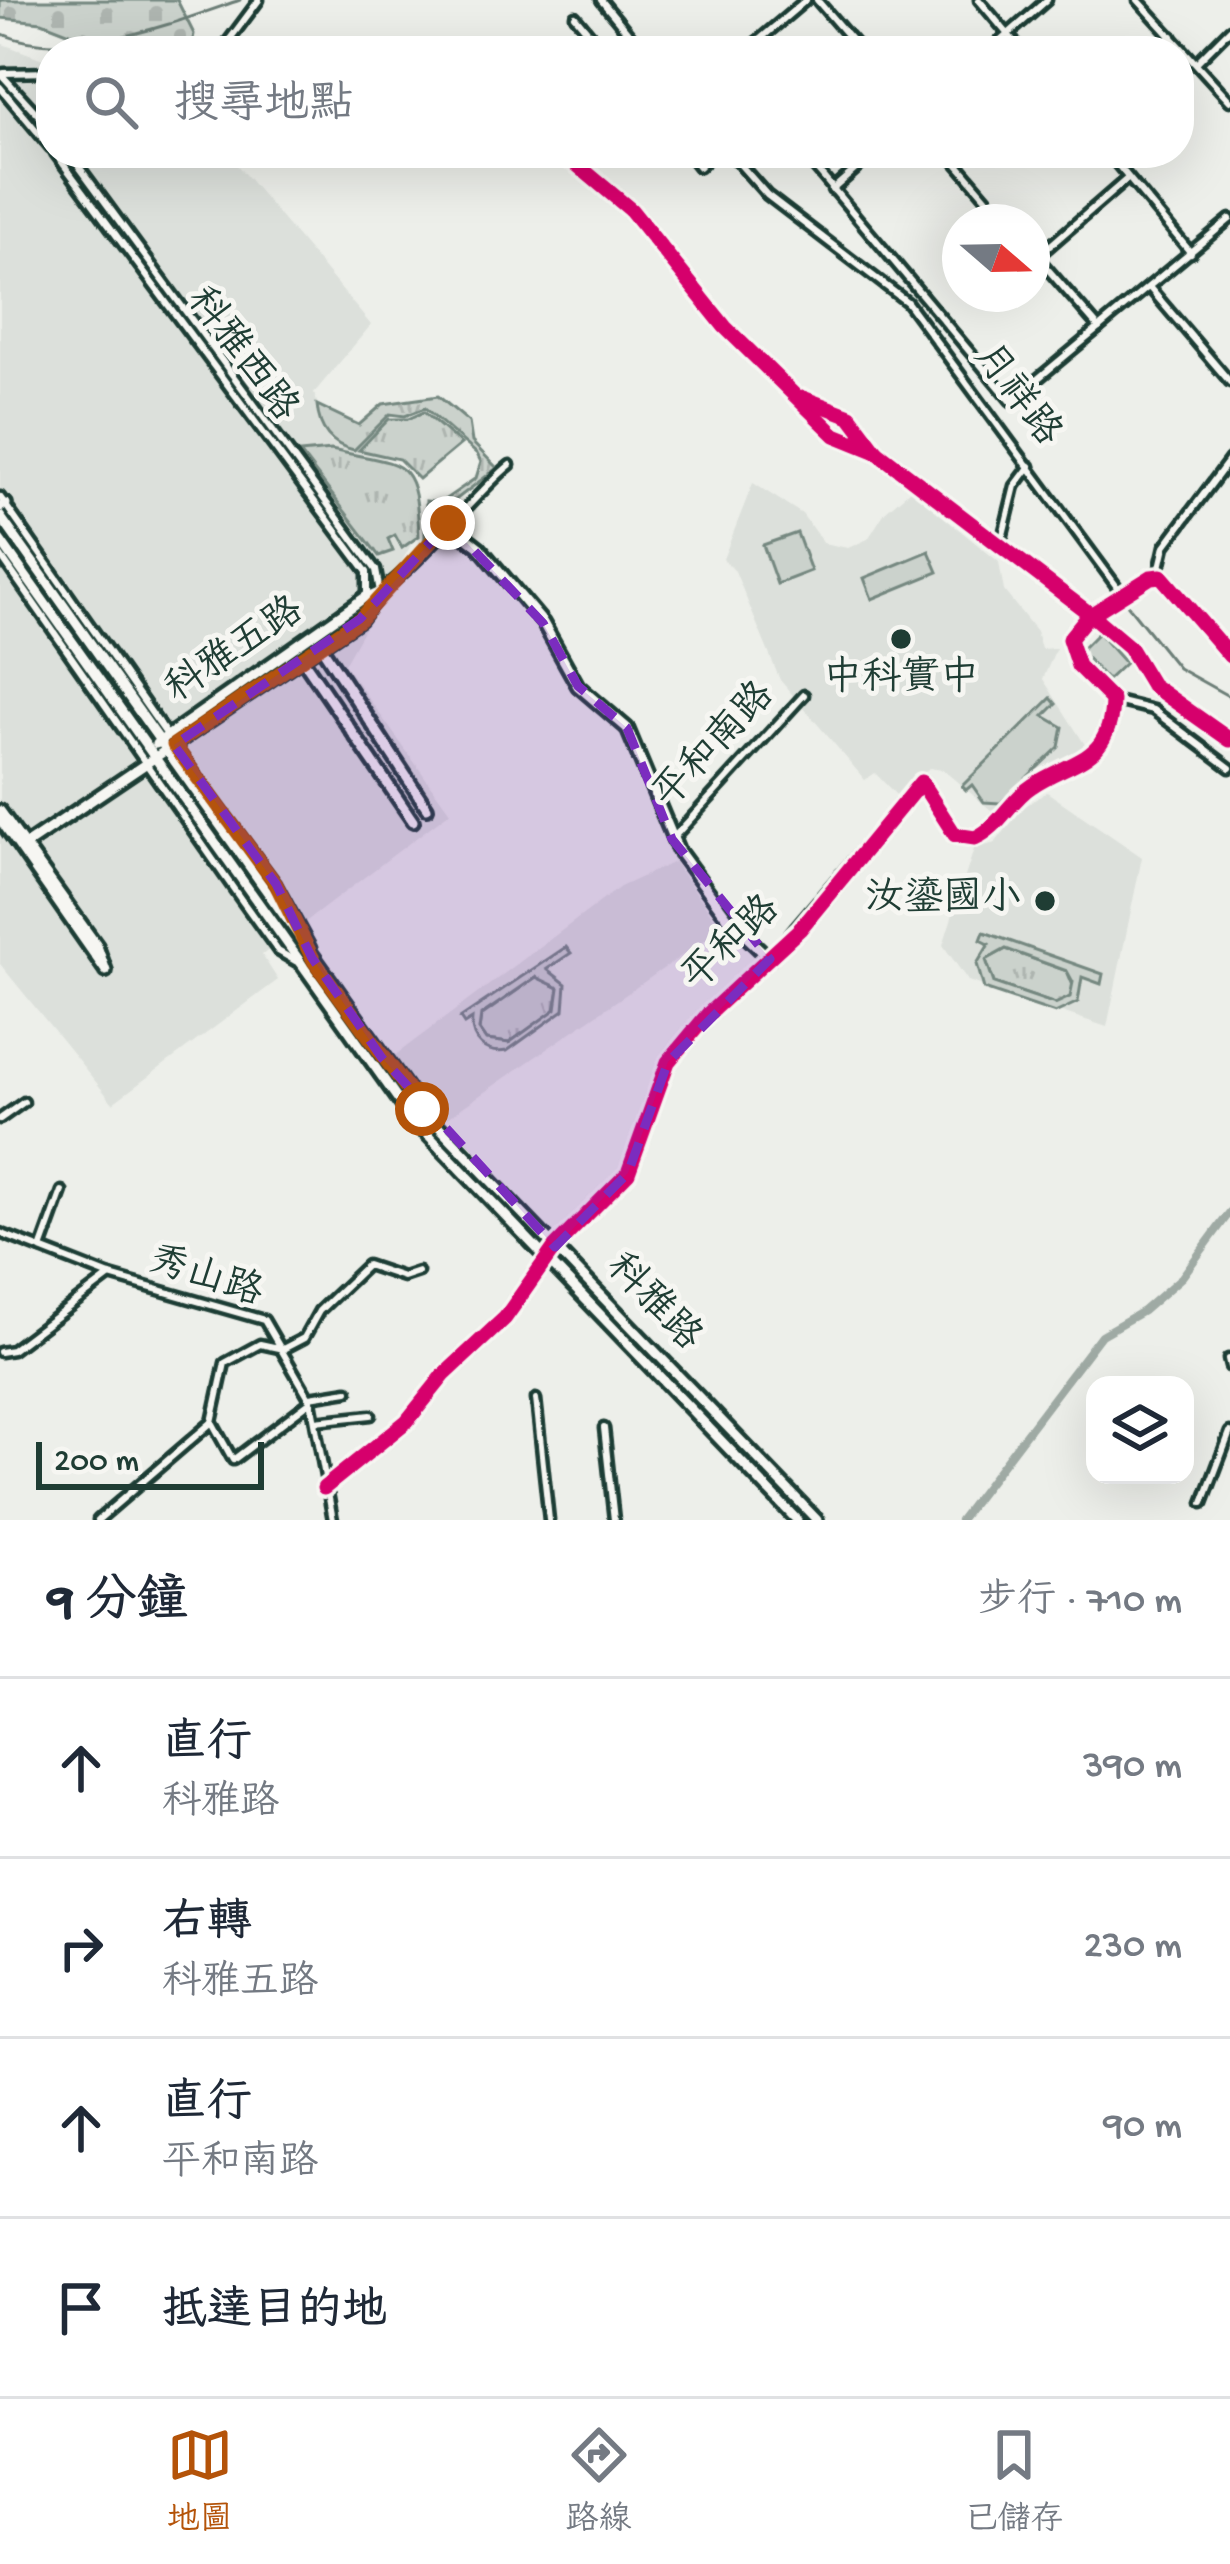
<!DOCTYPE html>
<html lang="zh-TW">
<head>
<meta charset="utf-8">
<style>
	:root { --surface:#fff; --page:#f6f6f7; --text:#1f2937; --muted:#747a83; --line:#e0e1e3; --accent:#b45309 }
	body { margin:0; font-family:"Gochi Hand","LXGW WenKai TC",sans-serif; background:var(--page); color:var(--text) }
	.controls { position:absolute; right:36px; bottom:36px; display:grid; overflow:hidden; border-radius:24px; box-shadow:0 12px 48px #0002 }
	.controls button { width:108px; height:108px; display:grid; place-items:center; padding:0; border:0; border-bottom:3px solid var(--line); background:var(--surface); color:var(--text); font:60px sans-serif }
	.compass { position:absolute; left:942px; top:204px; width:108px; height:108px; border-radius:50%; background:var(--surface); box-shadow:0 12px 48px #0002; rotate:110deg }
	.scale { position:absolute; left:36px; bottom:30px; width:228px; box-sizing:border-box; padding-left:12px; border:6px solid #1f3d34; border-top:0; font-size:33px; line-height:42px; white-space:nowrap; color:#1f3d34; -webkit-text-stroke:9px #f6f6f2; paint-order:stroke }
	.stop { position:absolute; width:36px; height:36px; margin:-27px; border:9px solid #b45309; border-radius:50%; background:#fff }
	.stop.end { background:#b45309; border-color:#fff; box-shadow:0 3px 12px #0008 }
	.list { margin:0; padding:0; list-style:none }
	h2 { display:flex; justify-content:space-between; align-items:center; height:156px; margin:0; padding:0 48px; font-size:51px }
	h2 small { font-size:39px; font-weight:400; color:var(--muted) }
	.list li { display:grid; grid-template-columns:78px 1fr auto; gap:36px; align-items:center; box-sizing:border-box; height:180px; padding:0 48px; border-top:3px solid var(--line) }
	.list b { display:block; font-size:45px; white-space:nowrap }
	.list p { margin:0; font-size:39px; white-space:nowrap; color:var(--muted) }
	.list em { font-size:39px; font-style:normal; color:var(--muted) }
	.icon { flex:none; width:66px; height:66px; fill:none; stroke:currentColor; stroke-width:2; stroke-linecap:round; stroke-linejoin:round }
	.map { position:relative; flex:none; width:1230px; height:1520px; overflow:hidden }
	.search { position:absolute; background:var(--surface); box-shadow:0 12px 48px #0002; left:36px; right:36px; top:36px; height:132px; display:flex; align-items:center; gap:30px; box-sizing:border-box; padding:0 42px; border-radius:48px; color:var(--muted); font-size:45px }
	.sheet { height:876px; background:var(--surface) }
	nav { display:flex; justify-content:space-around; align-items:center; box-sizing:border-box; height:168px; border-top:3px solid var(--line); background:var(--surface); font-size:33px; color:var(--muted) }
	nav a { display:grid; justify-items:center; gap:6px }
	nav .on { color:var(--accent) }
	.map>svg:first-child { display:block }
	.built { fill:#dce0db }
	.grass { fill:url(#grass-tufts); stroke:#758880; stroke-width:3 }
	.cemetery { fill:url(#cemetery-stones); stroke:#758880; stroke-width:3 }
	.garden { fill:#cbd2cc; stroke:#758880; stroke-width:3; fill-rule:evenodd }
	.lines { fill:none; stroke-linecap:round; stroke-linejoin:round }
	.stream { stroke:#6c7e77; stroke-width:3 }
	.canal { stroke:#9faaa4; stroke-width:8 }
	.street-casing { stroke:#1f3d34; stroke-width:15 }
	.secondary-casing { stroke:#1f3d34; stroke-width:18 }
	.street { stroke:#f6f6f2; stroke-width:6 }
	.secondary { stroke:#f6f6f2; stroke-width:9 }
	.cycleway-casing { stroke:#f6f6f2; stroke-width:22 }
	.cycleway { stroke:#d6006c; stroke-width:15 }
	.route { stroke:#b45309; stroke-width:15 }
	.marked { fill:#7b2cbf; fill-opacity:0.2; stroke:#7b2cbf; stroke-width:9; stroke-dasharray:24 15; stroke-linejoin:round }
	.poi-dot { fill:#1f3d34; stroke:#f6f6f2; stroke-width:4.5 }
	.labels { text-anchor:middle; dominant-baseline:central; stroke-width:10; stroke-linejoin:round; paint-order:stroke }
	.street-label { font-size:39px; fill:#1f3d34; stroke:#f6f6f2 }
	.poi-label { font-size:39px; fill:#1f3d34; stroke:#f6f6f2 }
</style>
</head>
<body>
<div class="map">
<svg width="1230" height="1520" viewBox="0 0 1230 1520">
	<defs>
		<pattern id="grass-tufts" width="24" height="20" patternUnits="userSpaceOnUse" patternTransform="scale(3)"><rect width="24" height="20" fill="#cbd2cc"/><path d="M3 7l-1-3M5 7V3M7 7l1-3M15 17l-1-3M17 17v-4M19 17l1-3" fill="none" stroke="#aeb5b0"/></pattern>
		<pattern id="cemetery-stones" width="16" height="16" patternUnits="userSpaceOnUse" patternTransform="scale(3)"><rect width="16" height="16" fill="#cbd2cc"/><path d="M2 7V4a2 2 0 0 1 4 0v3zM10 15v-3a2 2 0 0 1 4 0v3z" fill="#aeb5b0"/></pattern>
	</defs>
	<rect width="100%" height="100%" fill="#edefea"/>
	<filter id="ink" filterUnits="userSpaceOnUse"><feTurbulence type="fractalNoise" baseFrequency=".00833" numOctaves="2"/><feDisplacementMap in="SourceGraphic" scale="24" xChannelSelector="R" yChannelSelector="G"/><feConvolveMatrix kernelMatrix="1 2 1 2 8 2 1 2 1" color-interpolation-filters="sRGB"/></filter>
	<g filter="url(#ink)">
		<!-- built -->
		<g class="built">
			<path d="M0 43 51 62V153H227L371 325 314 393 330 442 378 451 408 484 411 545 344 664 450 812 262 955 278 980 113 1103 0 964Z"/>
			<path d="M753 483 802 514 823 543 848 548 868 539 885 512 910 490 999 562 1004 591 1036 631 1041 649 1056 648 1043 679 1089 751 991 810 943 770 929 768 899 798 875 773 865 780 780 680 735 571 723 559Z"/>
			<path d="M1047 792 1142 857 1107 1027 968 981 943 945 974 849 995 843 1024 807Z"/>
			<path d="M674 862 722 928 444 1120 394 1056 620 887Z"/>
		</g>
		<!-- grass -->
		<g class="grass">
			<path d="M438 396 469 422 472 442 497 468 428 521 434 526 425 536 426 501 440 503 476 478 481 462 477 454 425 408 405 416 390 414 354 450C330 445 319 429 317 405L359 425 383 404Z"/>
			<path d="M424 412 461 444 419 479 399 459 359 450 389 419H408Z"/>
			<path d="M331 450C402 466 416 453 419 536L402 548 395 535 388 539 393 551 379 556 300 453Z"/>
			<path d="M1006 949 1067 971 1074 988 1070 997 1055 1004 994 983 986 960Z"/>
			<path d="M536 977 559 988 555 1010 509 1043 486 1040 479 1030 481 1016Z"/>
		</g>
		<!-- cemetery -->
		<path class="cemetery" d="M0 0H177L194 34 191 51H116L42 22 0 18Z"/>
		<!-- garden -->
		<g class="garden">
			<path d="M797 533 811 571 777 584 763 545Z"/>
			<path d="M929 551 938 572 872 599 864 578Z"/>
			<path d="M1098 633 1125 663 1107 680 1080 651Z"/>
			<path d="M1051 698 1056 704 1044 716 1063 727 1059 747 1000 803 984 802 972 785 966 790 962 786Z"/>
			<path d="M984 932 1103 974 1101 984 1082 977 1078 1002 1055 1013 984 989 977 964 989 944 981 940ZM1006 949 1067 971 1073 982 1070 997 1055 1004 994 983 986 960Z"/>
			<path d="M566 947 571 953 547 969 566 984 564 1010 507 1051C485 1055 470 1041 472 1019L464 1024 460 1018ZM536 977 559 988 556 1009 509 1043 486 1040 479 1030 481 1015Z"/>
		</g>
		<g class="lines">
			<!-- stream -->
			<g class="stream">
				<path d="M608 0 620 19"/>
				<path d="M0 33C70 64 170 24 240 0"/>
				<path d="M884 281 904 297"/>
				<path d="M1121 597 1178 668 1230 697"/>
			</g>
			<!-- canal -->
			<path class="canal" d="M960 1520 1101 1335 1143 1311 1182 1277 1230 1212"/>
			<defs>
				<g id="street">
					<path d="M601 0 643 51"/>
					<path d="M817 0 861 51"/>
					<path d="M979 0 1022 51"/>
					<path d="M1138 0 1230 101"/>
					<path d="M575 16 604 51"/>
					<path d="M221 51 259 0"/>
					<path d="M746 51 806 0"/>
					<path d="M989 51 1047 0"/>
					<path d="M1154 51 1172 36"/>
					<path d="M1197 62 1230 29"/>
					<path d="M0 73 51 129"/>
					<path d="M4 73 51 72"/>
					<path d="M0 87 51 148"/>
					<path d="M55 153 367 572V596C405 586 471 496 510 465"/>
					<path d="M69 153 376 570 380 592"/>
					<path d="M688 153 699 167 713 153"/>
					<path d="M730 153 767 195 907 302 1123 595"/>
					<path d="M803 153 1011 401 1230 219"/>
					<path d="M948 153 1007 222"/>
					<path d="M1108 153 1191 253"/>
					<path d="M832 190 874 153"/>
					<path d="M1032 251 1099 328"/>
					<path d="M1037 257 1128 178"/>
					<path d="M1149 287 1230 382"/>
					<path d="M0 497 167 735"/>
					<path d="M1000 547 1015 486 1030 466"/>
					<path d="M0 555 240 898 278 951 297 962"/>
					<path d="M1158 576 1165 546 1230 459"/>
					<path d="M1112 700 1153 710 1230 768"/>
					<path d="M174 746 276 884 311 948"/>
					<path d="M674 837 804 695"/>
					<path d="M0 1119 24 1102"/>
					<path d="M0 1233 110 1276 264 1320 311 1401 333 1520"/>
					<path d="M41 1249 62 1191"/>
					<path d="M0 1352 12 1350 110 1276"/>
					<path d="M1228 1359 1230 1367"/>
					<path d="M310 1397 348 1391"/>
					<path d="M536 1399 549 1520"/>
					<path d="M315 1421 371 1415"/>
					<path d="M212 1422 225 1363 260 1344 283 1349 304 1338 319 1311 367 1265 403 1277 418 1272"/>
					<path d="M604 1428 614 1520"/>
					<path d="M324 1488 407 1421 444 1375 505 1318 555 1247 628 1173 668 1062 708 1014 770 959"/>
					<path d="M1203 1503 1230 1432"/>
					<path d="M98 1520 212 1422 233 1460 311 1401"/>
				</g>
				<g id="secondary">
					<path d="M0 507 6 504"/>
					<path d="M0 516 422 1109 817 1520"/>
					<path d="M448 523 479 547 543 623 578 686 627 728 678 850 730 921 770 959 921 782 955 835 975 838C1000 827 1010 800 1032 786 1072 759 1111 763 1112 700L1078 666 1069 639 1087 617 1151 577 1161 576 1230 656"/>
					<path d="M0 540 410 1116 797 1520"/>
					<path d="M320 645 427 808"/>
					<path d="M301 657 413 821"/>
					<path d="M156 744 367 596"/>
					<path d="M0 811 97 946 106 971 0 819"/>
					<path d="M21 848 360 619 380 592"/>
				</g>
			</defs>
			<!-- street casing -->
			<use href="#street" class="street-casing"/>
			<!-- secondary casing -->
			<use href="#secondary" class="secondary-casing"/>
			<!-- street -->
			<use href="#street" class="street"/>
			<!-- secondary -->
			<use href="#secondary" class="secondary"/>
			<defs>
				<g id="cycleway">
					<path d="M552 153 575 163 631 210 725 327 835 435 877 452"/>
					<path d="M803 398 850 416 877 452 1090 614 1129 647 1152 685 1230 740"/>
					<path d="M324 1488 407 1421 444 1375 505 1318 555 1247 628 1173 668 1062 708 1014 800 929 921 782 955 835 975 838C1000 827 1010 800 1032 786 1072 759 1111 763 1112 700L1078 666 1069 639 1087 617 1151 577 1161 576 1230 656"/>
				</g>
			</defs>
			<!-- cycleway casing -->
			<use href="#cycleway" class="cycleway-casing"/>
			<!-- cycleway -->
			<use href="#cycleway" class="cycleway"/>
		</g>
	</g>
	<g class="lines" filter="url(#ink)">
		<!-- route -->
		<path class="route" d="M422 1109 314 961 276 884 174 745 360 619 448 523"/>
	</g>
	<!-- marked area -->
	<path class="marked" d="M448 523 543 623 578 686 627 728 672 839 770 959 668 1062 628 1173 555 1247 382 1058 312 958 276 884 174 745 360 619Z"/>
	<!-- markers -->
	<g class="poi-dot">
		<circle cx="901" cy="639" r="12"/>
		<circle cx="1045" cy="901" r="12"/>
	</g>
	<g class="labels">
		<!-- street labels -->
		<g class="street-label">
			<text transform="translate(240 356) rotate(53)">科雅西路</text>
			<text transform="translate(1015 396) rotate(53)">月祥路</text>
			<text transform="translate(236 652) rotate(-34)">科雅五路</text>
			<text transform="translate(716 747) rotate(-47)">平和南路</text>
			<text transform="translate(733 945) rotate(-44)">平和路</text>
			<text transform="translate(205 1279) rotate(18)">秀山路</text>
			<text transform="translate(652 1304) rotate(46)">科雅路</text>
		</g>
		<!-- poi labels -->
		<g class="poi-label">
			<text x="901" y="681">中科實中</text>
			<text x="1021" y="901" text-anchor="end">汝鎏國小</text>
		</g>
	</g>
</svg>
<div class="controls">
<button><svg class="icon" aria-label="layers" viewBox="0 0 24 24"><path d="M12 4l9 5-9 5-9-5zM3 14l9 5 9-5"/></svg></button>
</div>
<svg class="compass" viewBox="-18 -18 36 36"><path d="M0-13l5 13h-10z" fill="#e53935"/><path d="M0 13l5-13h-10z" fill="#747a83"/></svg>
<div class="scale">200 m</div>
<div class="stop" style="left:422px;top:1109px"></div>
<div class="stop end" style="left:448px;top:523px"></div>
<div class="search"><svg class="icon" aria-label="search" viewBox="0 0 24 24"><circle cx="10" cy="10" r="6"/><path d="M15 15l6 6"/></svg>搜尋地點</div>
</div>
<section class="sheet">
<h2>9 分鐘<small>步行 · 710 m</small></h2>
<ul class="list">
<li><svg class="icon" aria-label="ahead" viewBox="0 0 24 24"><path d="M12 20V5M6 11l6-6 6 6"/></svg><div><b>直行</b><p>科雅路</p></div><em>390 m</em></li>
<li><svg class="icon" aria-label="right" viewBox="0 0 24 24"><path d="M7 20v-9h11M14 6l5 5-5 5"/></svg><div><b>右轉</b><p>科雅五路</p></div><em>230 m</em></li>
<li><svg class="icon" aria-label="ahead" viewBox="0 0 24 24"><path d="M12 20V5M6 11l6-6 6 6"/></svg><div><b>直行</b><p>平和南路</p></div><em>90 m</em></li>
<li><svg class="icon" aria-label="arrive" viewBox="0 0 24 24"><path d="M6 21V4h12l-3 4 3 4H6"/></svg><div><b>抵達目的地</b></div></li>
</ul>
</section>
<nav>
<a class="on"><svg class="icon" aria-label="map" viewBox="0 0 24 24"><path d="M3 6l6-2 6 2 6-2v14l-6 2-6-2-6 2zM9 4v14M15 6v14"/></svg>地圖</a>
<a><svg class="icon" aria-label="directions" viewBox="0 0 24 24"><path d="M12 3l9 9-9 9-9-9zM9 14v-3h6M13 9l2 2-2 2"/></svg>路線</a>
<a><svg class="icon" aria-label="saved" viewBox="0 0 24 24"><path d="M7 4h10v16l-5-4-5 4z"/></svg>已儲存</a>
</nav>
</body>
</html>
